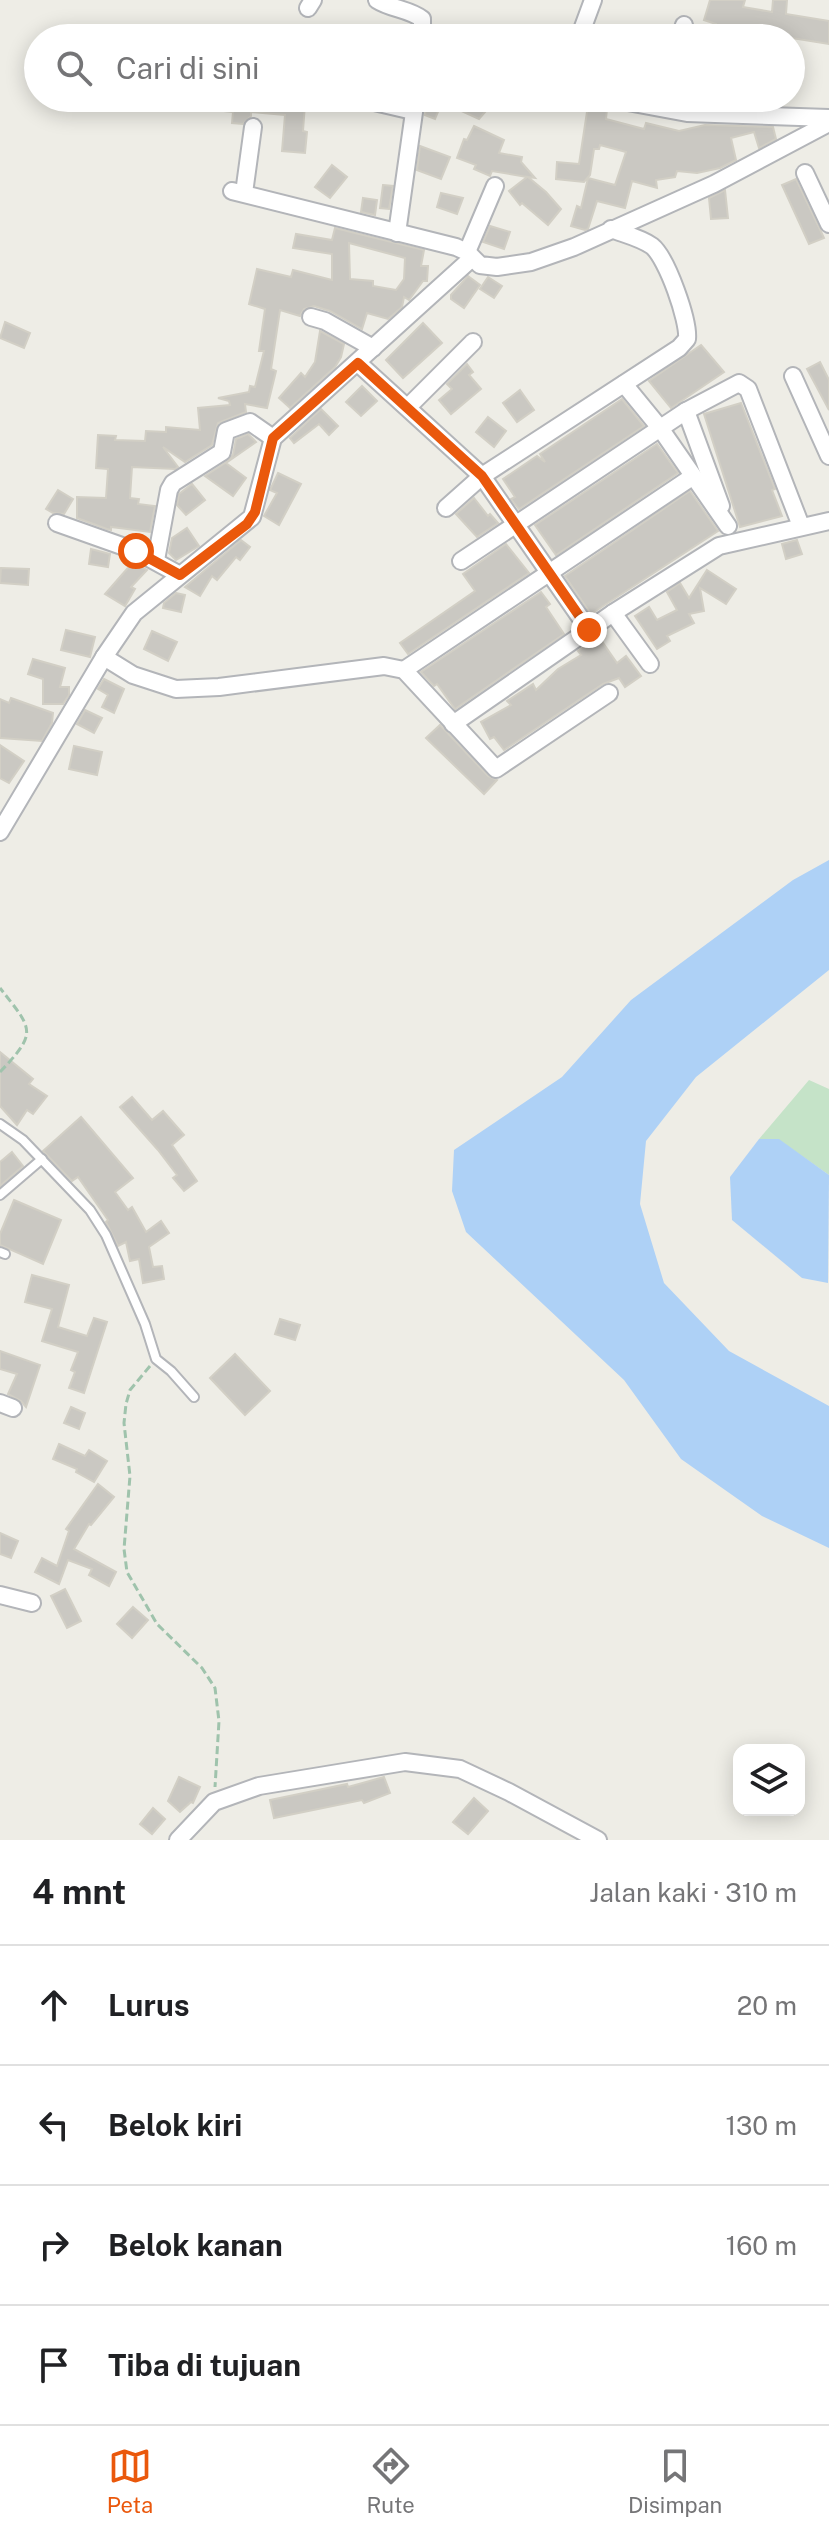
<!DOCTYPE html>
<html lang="id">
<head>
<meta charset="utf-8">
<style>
	:root { --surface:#fff; --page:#f6f6f6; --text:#202124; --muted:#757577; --line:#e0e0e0; --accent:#ea580c }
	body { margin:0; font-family:"Public Sans",sans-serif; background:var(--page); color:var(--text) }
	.controls { position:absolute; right:24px; bottom:24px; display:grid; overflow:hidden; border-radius:16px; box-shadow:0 4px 20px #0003 }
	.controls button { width:72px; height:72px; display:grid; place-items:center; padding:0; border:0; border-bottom:2px solid var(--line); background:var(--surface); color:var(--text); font:40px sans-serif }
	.stop { position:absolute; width:24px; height:24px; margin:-18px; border:6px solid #ea580c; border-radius:50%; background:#fff }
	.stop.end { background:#ea580c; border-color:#fff; box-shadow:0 2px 8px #0008 }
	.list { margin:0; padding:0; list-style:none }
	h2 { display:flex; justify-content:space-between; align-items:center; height:104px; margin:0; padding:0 32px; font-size:34px }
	h2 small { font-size:26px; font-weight:400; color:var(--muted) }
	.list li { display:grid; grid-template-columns:52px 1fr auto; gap:24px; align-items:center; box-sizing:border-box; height:120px; padding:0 32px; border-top:2px solid var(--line) }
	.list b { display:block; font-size:30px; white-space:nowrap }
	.list em { font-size:26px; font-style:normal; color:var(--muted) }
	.icon { flex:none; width:44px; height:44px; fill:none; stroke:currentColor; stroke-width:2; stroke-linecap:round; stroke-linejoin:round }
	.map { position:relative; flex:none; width:829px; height:1840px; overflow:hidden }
	.search { position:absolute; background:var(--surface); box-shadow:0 4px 20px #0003; left:24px; right:24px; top:24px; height:88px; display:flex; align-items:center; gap:20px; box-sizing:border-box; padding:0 28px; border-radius:44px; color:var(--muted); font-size:30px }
	.sheet { height:584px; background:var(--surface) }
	nav { display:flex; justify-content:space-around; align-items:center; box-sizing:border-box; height:112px; border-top:2px solid var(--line); background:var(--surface); font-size:22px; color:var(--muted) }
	nav a { display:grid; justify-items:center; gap:4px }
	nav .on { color:var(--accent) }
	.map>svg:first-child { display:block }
	.green { fill:#c5e3c8 }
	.water { fill:#aed1f6 }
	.building { fill:#cac8c2; stroke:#d2cfc5; stroke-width:2; fill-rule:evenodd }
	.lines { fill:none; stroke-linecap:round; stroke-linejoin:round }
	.service-casing { stroke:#b3b5b9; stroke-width:12 }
	.minor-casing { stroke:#b3b5b9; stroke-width:20 }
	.path { stroke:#9fc3ac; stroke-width:3; stroke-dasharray:8 4; stroke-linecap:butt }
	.service { stroke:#fff; stroke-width:8 }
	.minor { stroke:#fff; stroke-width:16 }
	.route { stroke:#ea580c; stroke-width:10 }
</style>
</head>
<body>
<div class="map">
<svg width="829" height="1840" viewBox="0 0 829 1840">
	<rect width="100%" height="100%" fill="#eeede6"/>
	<!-- green -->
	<path class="green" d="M809 1080 829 1089V1175L779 1140 759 1139Z"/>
	<!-- water -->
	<g class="water">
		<path d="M829 860V970L696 1077 646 1141 640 1204 664 1283 729 1351 829 1406V1548L762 1516 681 1459 624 1380 466 1232 452 1191 454 1150 562 1077 631 1000 793 880Z"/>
		<path d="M759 1139H779L829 1175 828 1283 802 1278 732 1220 730 1177Z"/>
	</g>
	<!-- building -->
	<g class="building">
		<path d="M710 0H745L743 7 772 12 773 0H787L786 14 829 21V44L741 30 740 38H714L716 24 704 20Z"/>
		<path d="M216 98H276V102L305 104 303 131 307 132 305 153 282 151 285 115 251 112V116L243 124 232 123 233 112 215 110Z"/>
		<path d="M427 98H497L479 119 442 102 435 119 425 115Z"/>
		<path d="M669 98H765L767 105 688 102Z"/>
		<path d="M589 99 595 100 600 107 607 109 606 119 644 129 646 123 679 131 705 125 773 127 776 139 759 148 754 132 731 138 736 160 720 168 697 173 677 171 675 177 656 180 657 188 632 181 625 208 597 201 588 229 585 230 571 226 577 206 581 208 588 178 615 185 626 152 600 145 599 149H594L590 175 584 182 556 179 557 162 579 164Z"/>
		<path d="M474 126 504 140 499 153 522 157 521 162 535 178 528 177 546 192 561 209 548 225 522 203 520 205 509 191 527 177 492 171 490 176 474 169 476 165 457 158 464 139 467 140Z"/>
		<path d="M420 146 450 157 441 179 417 170Z"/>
		<path d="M332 165 347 177 330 198 315 187Z"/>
		<path d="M796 179 824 238 809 244 782 185Z"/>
		<path d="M383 185 393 186 389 209 380 208Z"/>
		<path d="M725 190 728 218 711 219 709 198Z"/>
		<path d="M441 193 463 198 457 214 437 207Z"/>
		<path d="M363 198 377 200 375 215 361 212Z"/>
		<path d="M490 226 510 232 504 249 483 242Z"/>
		<path d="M335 228 424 250 421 266H428L427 281H423L409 300 404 297 402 307 388 319 367 313 362 329 330 311 314 306 304 309 300 316 280 310 271 369 276 371 267 408 245 404 246 412 218 423 212 445 185 462 163 447 178 467 175 469 132 467 130 498 139 499 138 504 155 506 150 532 111 527V530L107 529 77 518V497L106 498 108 469 96 468 98 435 116 436 115 440 145 441 146 431 166 432V427L200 430 198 408 230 405 229 401 218 398 249 392 250 386 255 387 264 351H259L265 309 249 304 257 269 291 277 293 270 332 280V254L293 248 296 234 332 240ZM349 243 405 258 404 279 396 290 373 286V281L350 279Z"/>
		<path d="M468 276 480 285 464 308 451 299V295Z"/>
		<path d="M488 277 502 286 494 298 480 289Z"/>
		<path d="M5 322 30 333 24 348 0 338Z"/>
		<path d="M423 323 442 343 403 378 386 360Z"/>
		<path d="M320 331 344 344 341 357 335 367 290 408 279 398 301 373 305 377 315 362Z"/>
		<path d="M701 345 724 372 671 408 649 381Z"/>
		<path d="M820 362 829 380V410L807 369Z"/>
		<path d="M467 364 473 372 469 375 481 389 451 414 439 400 452 389 447 384Z"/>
		<path d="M362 386 377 401 361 416 346 402Z"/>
		<path d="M520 390 534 410 517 422 503 403Z"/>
		<path d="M622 399 644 426 519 509 511 499 515 497 503 479 537 456 545 462 540 454Z"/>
		<path d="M741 403 775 489 772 490 782 516 740 527 704 414Z"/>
		<path d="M321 409 338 426 329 435 319 424 294 443 290 438Z"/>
		<path d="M488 417 506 431 494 447 476 432Z"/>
		<path d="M248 434 256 442 226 463 246 478 233 496 205 476 228 461 233 455 236 439Z"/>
		<path d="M657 444 678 473 556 555 535 525Z"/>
		<path d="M278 473 301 484 279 525 264 516 277 493 270 490Z"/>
		<path d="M192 484 205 500 186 515 177 505 179 494Z"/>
		<path d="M58 490 73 499 64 514 53 513 46 509Z"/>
		<path d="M690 491 718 531 591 614 565 576Z"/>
		<path d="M474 498 488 516 490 514 498 523 477 537 456 514Z"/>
		<path d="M187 528 199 546 176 560 169 553 172 538Z"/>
		<path d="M241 540 250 547 240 560 236 557 217 580 212 576 200 596 185 587Z"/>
		<path d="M797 540 802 554 786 559 782 544Z"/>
		<path d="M506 544 529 573 408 654 400 643 475 591 463 574Z"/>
		<path d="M91 549 110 554 108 567 89 564Z"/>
		<path d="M133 562 147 570 131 587 135 589 125 606 105 594Z"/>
		<path d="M1 568 29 569 28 585 0 583Z"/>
		<path d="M707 570 736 589 726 604 700 588 704 611 689 614 694 623 667 636 670 641 657 649 635 616 649 607 657 620 677 610 667 592 680 583 689 598Z"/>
		<path d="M541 592 550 604 546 607 564 634 455 709 437 684 434 686 421 672Z"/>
		<path d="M176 593 185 595 181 612 163 608 164 603Z"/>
		<path d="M66 630 95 637 90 657 61 650Z"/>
		<path d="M152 631 177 642 168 661 144 649Z"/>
		<path d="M599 637 617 663 626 656 641 676 625 687 619 678 603 684 504 750 494 737 490 739 481 722 511 705 507 701 533 684 536 690 558 669 581 655 578 651Z"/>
		<path d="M33 659 65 668 60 687H69V695L63 704H43V679L28 674Z"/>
		<path d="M104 679 124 689 114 713 102 707 108 695 98 689Z"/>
		<path d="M11 698 53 713 52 723 42 741 0 738V699L9 703Z"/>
		<path d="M85 710 102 718 94 733 77 724Z"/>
		<path d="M440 725 488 776 497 780 484 794 426 738Z"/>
		<path d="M0 745 24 761 9 783 0 778Z"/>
		<path d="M74 746 102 752 97 775 69 769Z"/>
		<path d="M0 1052 33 1079 29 1084 47 1096 33 1114 27 1110 17 1125 0 1106Z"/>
		<path d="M132 1097 152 1120 163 1111 184 1135 172 1145 197 1181 184 1191 173 1178 177 1175 158 1150 120 1107Z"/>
		<path d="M81 1117 133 1178 115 1192 128 1210 132 1207 146 1232 161 1221 169 1233 149 1247 153 1267 162 1266 164 1279 143 1283 139 1259 130 1261 126 1242 118 1246 106 1222 108 1220 78 1177 72 1181 43 1151Z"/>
		<path d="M12 1152 23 1166 0 1186V1162Z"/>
		<path d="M14 1200 61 1220 43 1264 0 1245V1234Z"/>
		<path d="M32 1275 69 1285 58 1327 87 1336 94 1318 107 1322 84 1393 69 1388 75 1372 71 1370 78 1352 42 1341 52 1309 25 1302Z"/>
		<path d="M280 1319 300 1325 295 1340 275 1334Z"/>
		<path d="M0 1351 40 1365 26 1407 21 1401 8 1394 17 1374 0 1369Z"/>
		<path d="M235 1354 270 1391 245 1415 210 1378Z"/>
		<path d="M71 1407 85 1413 79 1429 64 1423Z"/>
		<path d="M59 1444 85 1456 89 1450 107 1461 94 1482 76 1472 77 1469 53 1459Z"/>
		<path d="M98 1484 114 1497 91 1525 89 1524 74 1549 116 1572 109 1586 89 1575 92 1569 68 1560 59 1584 35 1572 42 1558 57 1566 69 1531 66 1529Z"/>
		<path d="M0 1533 18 1541 11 1558 0 1554Z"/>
		<path d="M65 1589 81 1621 67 1628 51 1596Z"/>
		<path d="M133 1607 148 1620 132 1638 117 1624Z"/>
		<path d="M179 1777 200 1787 193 1803 191 1802 180 1812 168 1801Z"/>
		<path d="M384 1777 390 1793 364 1803 362 1800 274 1818 270 1800 347 1784 348 1787Z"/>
		<path d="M474 1798 488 1811 468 1834 453 1822Z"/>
		<path d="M153 1808 165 1819 152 1834 140 1824Z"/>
	</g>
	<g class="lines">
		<defs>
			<g id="service">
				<path d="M0 1124 23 1140 90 1210 106 1235 145 1324 156 1359 171 1371 194 1397"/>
				<path d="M0 1195 42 1159"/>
				<path d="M0 1252 5 1254"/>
			</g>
			<g id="minor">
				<path d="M377 0C391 9 409 9 422 19V38"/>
				<path d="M308 8 313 0"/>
				<path d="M579 38 593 0"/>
				<path d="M680 38 684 25"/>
				<path d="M357 98 413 111"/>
				<path d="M606 98 687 113 829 118"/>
				<path d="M805 173 829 224"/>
				<path d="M232 191 456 247 467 252 480 265 497 267 531 262 574 247 714 184 829 123"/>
				<path d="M244 193 253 127"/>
				<path d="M397 233 416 98"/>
				<path d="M467 252 495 186"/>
				<path d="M311 317 325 321 373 348"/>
				<path d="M358 363 482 476 589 630"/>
				<path d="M793 376 829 456"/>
				<path d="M624 384 660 428 728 526"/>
				<path d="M409 406 473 342"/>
				<path d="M686 411 721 506"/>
				<path d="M446 508 482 476 679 348 687 339C689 321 667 258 652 246 641 238 624 234 611 229"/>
				<path d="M57 523 136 551 180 575"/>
				<path d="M156 560 169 490 173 483 222 452 226 431 250 422 273 438"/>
				<path d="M461 561 686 411 739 383 748 389 801 526"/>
				<path d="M613 613 650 664"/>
				<path d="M104 657 133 675 176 689 219 687 384 666 404 670 496 769 609 693"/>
				<path d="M404 670 692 477"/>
				<path d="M453 724 613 613 719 546 829 521"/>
				<path d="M0 832 104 657 134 613 252 517 273 438 472 258"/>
				<path d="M0 1403 13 1408"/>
				<path d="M0 1595 32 1603"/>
				<path d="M178 1840 214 1802 259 1786 405 1762 460 1769 509 1792 598 1840"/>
			</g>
		</defs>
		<!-- service casing -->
		<use href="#service" class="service-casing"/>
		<!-- minor casing -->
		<use href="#minor" class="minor-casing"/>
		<!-- path -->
		<g class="path">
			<path d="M0 1072C38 1032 33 1030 0 988"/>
			<path d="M150 1366 130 1390 126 1404 124 1423 130 1476 124 1549 127 1572 157 1624 202 1668 215 1688 219 1721 215 1787"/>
		</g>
		<!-- service -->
		<use href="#service" class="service"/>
		<!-- minor -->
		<use href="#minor" class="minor"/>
	</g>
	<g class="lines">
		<!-- route -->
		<path class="route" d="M136 551 180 575 247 524 255 512 273 438 358 363 482 476 589 630"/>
	</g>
</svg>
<div class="controls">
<button><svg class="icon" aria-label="layers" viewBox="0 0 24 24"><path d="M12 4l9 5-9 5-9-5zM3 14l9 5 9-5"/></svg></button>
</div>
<div class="stop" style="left:136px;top:551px"></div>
<div class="stop end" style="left:589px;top:630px"></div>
<div class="search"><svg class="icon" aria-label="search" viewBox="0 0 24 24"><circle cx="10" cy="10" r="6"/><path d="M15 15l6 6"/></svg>Cari di sini</div>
</div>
<section class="sheet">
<h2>4 mnt<small>Jalan kaki · 310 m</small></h2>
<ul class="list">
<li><svg class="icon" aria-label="ahead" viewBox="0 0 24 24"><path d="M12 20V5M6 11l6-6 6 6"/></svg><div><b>Lurus</b></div><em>20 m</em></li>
<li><svg class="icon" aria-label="left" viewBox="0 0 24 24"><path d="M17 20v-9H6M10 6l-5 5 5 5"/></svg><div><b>Belok kiri</b></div><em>130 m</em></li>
<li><svg class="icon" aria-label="right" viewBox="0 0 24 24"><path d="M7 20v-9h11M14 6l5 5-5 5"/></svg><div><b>Belok kanan</b></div><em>160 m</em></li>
<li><svg class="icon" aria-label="arrive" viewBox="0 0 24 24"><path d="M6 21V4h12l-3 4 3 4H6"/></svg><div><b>Tiba di tujuan</b></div></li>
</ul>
</section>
<nav>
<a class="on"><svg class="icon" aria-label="map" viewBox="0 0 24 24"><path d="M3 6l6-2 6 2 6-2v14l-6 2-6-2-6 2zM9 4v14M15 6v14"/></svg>Peta</a>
<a><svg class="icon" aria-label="directions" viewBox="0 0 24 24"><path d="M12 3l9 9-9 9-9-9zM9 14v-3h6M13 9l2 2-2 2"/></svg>Rute</a>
<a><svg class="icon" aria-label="saved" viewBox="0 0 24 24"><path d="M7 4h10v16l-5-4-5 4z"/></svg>Disimpan</a>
</nav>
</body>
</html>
